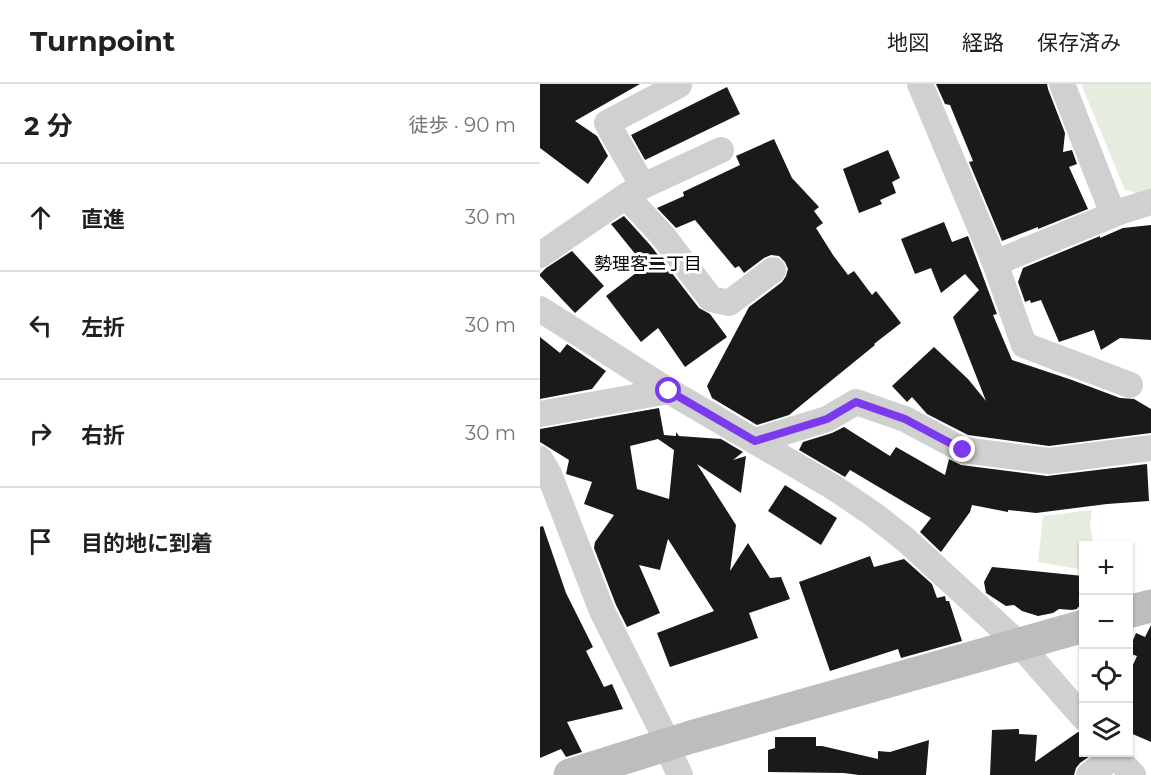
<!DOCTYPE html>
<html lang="ja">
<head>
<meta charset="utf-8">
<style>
	:root { --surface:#fff; --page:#f6f6f6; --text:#202124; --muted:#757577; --line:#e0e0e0 }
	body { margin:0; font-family:Montserrat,"Noto Sans JP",sans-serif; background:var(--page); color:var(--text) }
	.controls { position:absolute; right:18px; bottom:18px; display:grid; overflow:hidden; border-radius:0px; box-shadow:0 2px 4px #0004 }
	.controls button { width:54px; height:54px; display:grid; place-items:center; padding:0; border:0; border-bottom:2px solid var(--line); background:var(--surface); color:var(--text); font:30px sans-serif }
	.stop { position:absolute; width:18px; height:18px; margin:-14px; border:4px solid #7c3aed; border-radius:50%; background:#fff }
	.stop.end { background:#7c3aed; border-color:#fff; box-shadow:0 2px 6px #0008 }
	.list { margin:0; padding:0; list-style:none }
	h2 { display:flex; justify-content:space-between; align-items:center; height:78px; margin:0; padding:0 24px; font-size:26px }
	h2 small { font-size:20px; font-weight:400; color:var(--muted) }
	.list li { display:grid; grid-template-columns:39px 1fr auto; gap:18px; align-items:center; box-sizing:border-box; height:108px; padding:0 24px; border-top:2px solid var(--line) }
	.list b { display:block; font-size:22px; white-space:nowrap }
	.list em { font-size:20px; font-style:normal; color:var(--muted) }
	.icon { flex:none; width:33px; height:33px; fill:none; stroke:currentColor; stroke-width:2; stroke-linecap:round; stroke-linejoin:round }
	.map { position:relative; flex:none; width:611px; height:691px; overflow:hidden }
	header { display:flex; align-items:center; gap:36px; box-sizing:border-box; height:84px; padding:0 30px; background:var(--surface); border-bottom:2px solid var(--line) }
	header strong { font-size:28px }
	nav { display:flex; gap:33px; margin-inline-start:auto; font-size:21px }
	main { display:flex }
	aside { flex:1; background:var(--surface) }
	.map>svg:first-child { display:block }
	.green { fill:#e6ecdf }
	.building { fill:#1a1a1a; fill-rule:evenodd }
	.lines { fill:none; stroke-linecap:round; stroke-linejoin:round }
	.street { stroke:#d0d0d0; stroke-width:26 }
	.secondary { stroke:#bdbdbd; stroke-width:33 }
	.route { stroke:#7c3aed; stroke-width:8 }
	.labels { text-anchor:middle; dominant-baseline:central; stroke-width:6; stroke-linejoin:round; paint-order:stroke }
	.neighbourhood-label { font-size:18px; fill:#000; stroke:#fff }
</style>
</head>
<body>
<header>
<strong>Turnpoint</strong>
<nav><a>地図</a><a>経路</a><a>保存済み</a></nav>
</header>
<main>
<aside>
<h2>2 分<small>徒歩 · 90 m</small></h2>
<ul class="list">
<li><svg class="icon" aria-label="ahead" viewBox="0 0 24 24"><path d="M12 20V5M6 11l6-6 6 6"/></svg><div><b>直進</b></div><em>30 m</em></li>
<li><svg class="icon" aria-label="left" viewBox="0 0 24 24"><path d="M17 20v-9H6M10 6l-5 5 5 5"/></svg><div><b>左折</b></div><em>30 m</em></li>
<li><svg class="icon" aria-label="right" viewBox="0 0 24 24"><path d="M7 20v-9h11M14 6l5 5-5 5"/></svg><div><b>右折</b></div><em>30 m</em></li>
<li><svg class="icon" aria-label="arrive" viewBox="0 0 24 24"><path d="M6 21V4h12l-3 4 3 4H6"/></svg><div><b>目的地に到着</b></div></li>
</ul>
</aside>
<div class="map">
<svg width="611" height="691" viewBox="0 0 611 691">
	<rect width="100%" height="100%" fill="#fff"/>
	<!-- green -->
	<g class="green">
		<path d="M541 0H611V106L600 110 585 106Z"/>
		<path d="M552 426 550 442 553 456 550 461H544L543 475 539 485 498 478 503 432Z"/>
	</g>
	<!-- building -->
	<g class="building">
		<path d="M0 0H100L35 37 57 52 68 72 48 100 0 64Z"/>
		<path d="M396 0H507L508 5 525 49 523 68 532 66 537 80 529 83 548 125 498 145V143L462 157 429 78 433 77 410 21 405 20Z"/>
		<path d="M187 3 200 30 105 76 91 51Z"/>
		<path d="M234 55 252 94 279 123 274 127 283 139 276 144 293 171 308 191 314 187 332 211 336 207 361 239 334 260 335 261 249 331 217 341 172 314 167 302 209 223 242 198 246 192 248 185 245 178 239 172 231 171 224 174 204 189 199 182 195 184 155 136 136 144 117 124 144 112 143 108 200 81 196 72Z"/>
		<path d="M348 66 360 94 352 98 356 109 340 116 342 120 319 129 303 85Z"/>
		<path d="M84 132 111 162 159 224 170 230 187 253 145 283 118 244 101 258 66 212 105 182 71 140Z"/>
		<path d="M404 138 412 158 428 152 457 230 453 231 472 276 532 296 580 314 594 315 611 325V349L509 362 428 351 387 330 372 313 367 318 352 302 394 263 428 295 446 317 413 233 439 206 425 190 401 209 391 184 375 190 361 155Z"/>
		<path d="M611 141V256L580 254 561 266 554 246 519 258 501 216 491 219 490 216 485 218 478 198 483 184 560 152V154L583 144Z"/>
		<path d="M32 167 64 202 35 229 0 192V190L6 184Z"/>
		<path d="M0 253 20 269 27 260 66 287 52 305 0 315Z"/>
		<path d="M119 324 124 351 136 352V348L139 352 181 355 203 368 193 376 206 372 201 409 157 380 196 441 190 487 208 459 230 494 241 493 250 515 209 529 218 554 130 583 117 549 174 527 128 455 120 486 99 481 120 529 87 543 76 521 54 464 55 458 74 431 44 420 52 398 26 390 29 376 0 358V345ZM118 355 134 366 129 415 97 405 90 362Z"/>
		<path d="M304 343 350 372 356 363 405 391 409 375 421 381 507 392 607 380 609 417 567 420 496 429 468 426V428L432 421 430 428 401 468 380 448 391 434 310 386 305 393 259 366 263 358 292 349Z"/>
		<path d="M245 401 297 434 281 461 228 427Z"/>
		<path d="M3 442 26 509 53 563 46 567 64 603 72 600 83 625 27 638 42 668 26 673 21 665 0 674V443Z"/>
		<path d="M330 472 334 483 364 475 392 500 397 514 405 512 406 517H409L422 557 361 574 358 565 290 587 259 498Z"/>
		<path d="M452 483 543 492V524L538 523 537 525 532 526 519 525 513 529 498 532 482 527 474 521 466 522 446 509 444 498Z"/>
		<path d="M611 541V658L588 648V592L597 572 588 569V568L596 549 605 553Z"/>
		<path d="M479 645V650L497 651 495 678 538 648 543 649V669H554L540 679 536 684 534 691H450L452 646Z"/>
		<path d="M235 653H276V662H282L338 675V667L350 668 389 656 386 691H319L304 689 228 688V666L235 664Z"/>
	</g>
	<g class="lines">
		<!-- street -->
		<g class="street">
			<path d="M380 0 455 179 582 127 611 118"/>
			<path d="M522 0 573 130"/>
			<path d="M103 102 181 66"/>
			<path d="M86 112 103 102 67 39 139 1"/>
			<path d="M0 171 86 112 123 152 171 215 189 219 233 186"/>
			<path d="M455 179 484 261 590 301"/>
			<path d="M0 225 129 307 293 403 333 430 366 456 479 560 544 634"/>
			<path d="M0 330 129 307"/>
			<path d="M215 357 287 335 316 318 365 335 423 366 509 377 611 364"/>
			<path d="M0 375 9 390 62 527 122 647 126 661 140 691"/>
			<path d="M572 668 593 691"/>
			<path d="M549 691 575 672"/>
		</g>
		<!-- secondary -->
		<g class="secondary">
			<path d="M588 528 611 522"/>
			<path d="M30 691 151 653 544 542"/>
		</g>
	</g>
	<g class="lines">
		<!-- route -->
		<path class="route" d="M129 307 215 357 287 335 316 318 365 335 423 366"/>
	</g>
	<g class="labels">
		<!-- neighbourhood labels -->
		<g class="neighbourhood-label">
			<text x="108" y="180">勢理客二丁目</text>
		</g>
	</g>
</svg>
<div class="controls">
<button>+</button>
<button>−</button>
<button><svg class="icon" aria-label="locate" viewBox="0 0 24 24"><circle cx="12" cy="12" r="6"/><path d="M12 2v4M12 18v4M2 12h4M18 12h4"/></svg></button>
<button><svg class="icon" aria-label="layers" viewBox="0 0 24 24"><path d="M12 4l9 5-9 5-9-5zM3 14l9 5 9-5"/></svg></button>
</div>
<div class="stop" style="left:129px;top:307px"></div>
<div class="stop end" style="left:423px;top:366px"></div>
</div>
</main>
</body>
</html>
